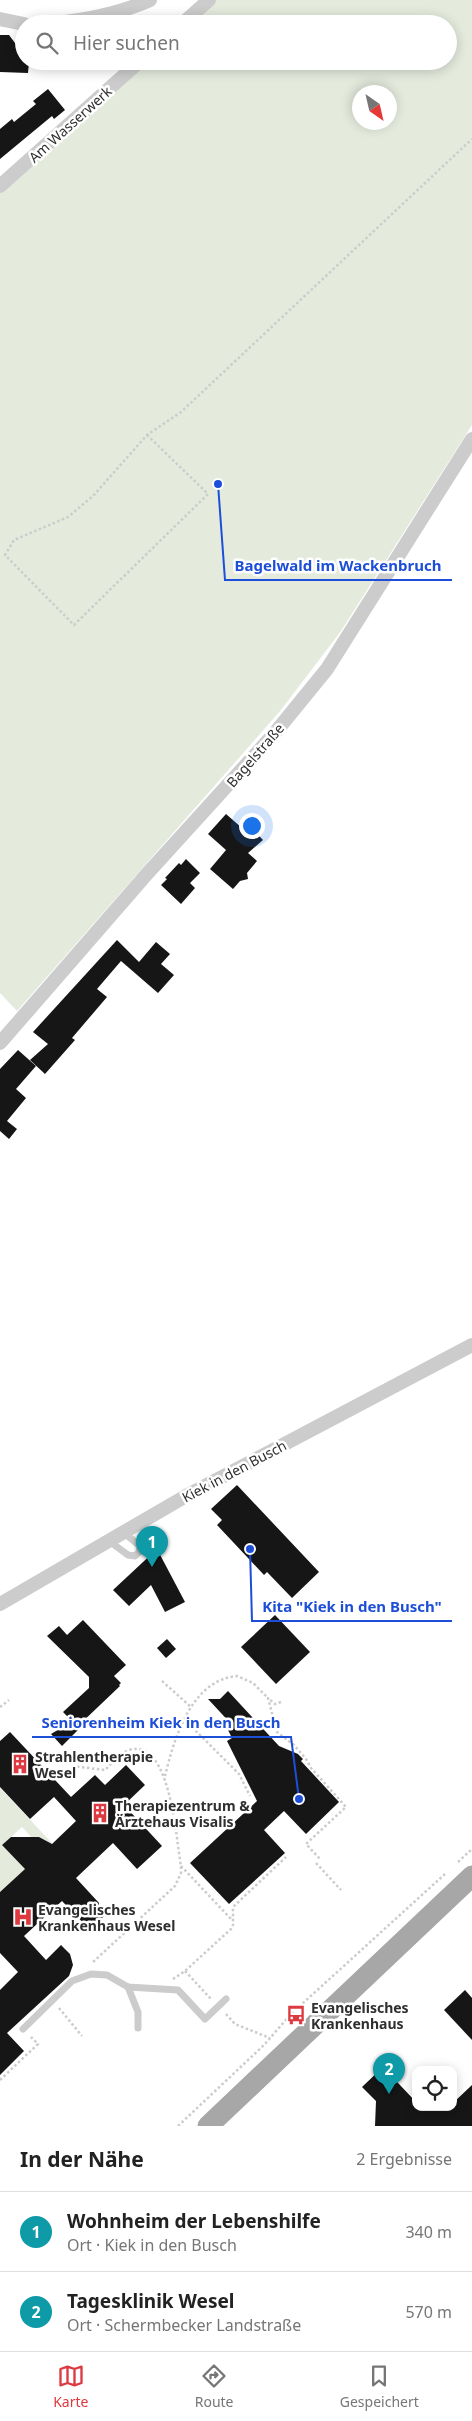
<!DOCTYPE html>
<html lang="de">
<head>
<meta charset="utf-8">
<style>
	:root { --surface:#fff; --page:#f2f2f2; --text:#222; --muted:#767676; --line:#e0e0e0; --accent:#dd3940 }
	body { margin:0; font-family:"Noto Sans",sans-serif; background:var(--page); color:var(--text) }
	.controls { position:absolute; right:15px; bottom:15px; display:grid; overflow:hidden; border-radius:10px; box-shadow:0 2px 12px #0003 }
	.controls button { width:45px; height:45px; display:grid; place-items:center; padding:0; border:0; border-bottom:1px solid var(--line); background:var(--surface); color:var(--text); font:25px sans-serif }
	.compass { position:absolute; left:352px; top:85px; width:45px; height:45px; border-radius:50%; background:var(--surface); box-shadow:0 2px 12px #0003; rotate:146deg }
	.you { position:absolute; left:251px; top:825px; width:18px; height:18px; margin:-12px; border:4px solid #fff; border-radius:50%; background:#1a73e8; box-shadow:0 0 0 8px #1a73e833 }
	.badge { display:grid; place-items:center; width:32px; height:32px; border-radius:50%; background:var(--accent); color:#fff; font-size:16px; font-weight:700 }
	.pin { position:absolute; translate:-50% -41px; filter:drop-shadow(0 1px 2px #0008) }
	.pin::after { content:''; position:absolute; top:26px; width:18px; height:15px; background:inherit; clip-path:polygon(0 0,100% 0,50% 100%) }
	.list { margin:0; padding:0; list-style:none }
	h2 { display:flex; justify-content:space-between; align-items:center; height:65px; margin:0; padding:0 20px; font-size:21px }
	h2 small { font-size:16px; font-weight:400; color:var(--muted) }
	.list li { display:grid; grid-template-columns:32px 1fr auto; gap:15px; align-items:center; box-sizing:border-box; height:80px; padding:0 20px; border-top:1px solid var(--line) }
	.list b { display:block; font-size:19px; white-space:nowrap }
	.list p { margin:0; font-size:16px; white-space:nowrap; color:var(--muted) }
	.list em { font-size:16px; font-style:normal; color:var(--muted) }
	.icon { flex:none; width:28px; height:28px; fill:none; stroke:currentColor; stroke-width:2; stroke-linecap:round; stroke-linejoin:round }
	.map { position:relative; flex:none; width:472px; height:2126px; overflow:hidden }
	.search { position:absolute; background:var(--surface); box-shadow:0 2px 12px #0003; left:15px; right:15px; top:15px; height:55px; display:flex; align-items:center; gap:12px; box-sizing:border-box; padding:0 18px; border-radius:28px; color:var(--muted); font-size:19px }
	.sheet { height:225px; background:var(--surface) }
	nav { display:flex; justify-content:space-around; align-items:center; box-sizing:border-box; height:70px; border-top:1px solid var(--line); background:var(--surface); font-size:14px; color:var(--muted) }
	nav a { display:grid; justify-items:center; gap:2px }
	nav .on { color:var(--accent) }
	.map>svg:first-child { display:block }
	.green { fill:#e4ebdd; fill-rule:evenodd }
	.building { fill:#161616 }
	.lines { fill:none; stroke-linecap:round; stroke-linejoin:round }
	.path { stroke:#ccc; stroke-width:2.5; stroke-dasharray:2.5 2.5; stroke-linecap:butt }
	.service { stroke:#ccc; stroke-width:7 }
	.minor { stroke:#ccc; stroke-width:14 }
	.primary { stroke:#a7a7a7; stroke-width:21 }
	.labels { text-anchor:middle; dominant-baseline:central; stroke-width:5; stroke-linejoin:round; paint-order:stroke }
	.street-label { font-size:14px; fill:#2f2f2f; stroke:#fff }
	.poi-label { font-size:14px; font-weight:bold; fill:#2f2f2f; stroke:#fff; text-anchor:start }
	.leader { fill:none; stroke:#1d4ed8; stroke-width:2 }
	.callout-dot { fill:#1d4ed8; stroke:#fff; stroke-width:2 }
	.callout-label { font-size:15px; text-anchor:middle; font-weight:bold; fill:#1d4ed8; stroke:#fff; stroke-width:5; stroke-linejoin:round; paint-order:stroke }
</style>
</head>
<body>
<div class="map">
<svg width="472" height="2126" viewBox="0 0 472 2126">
	<rect width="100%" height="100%" fill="#fff"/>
	<!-- green -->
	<g class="green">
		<path d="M213 0H472V425L341 631 281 710 17 1011 0 993V190L144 61H448V24H186ZM360 92H390V122H360Z"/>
		<path d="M0 1788 52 1843 50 1845 39 1837 34 1840 22 1827 2 1845 25 1869 0 1892Z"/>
	</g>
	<!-- building -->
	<g class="building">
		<path d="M0 35H9L24 55V61L29 62 28 73 0 72Z"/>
		<path d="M48 89 65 110 54 119 52 116 0 159V129L12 119 14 122 36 104 33 101Z"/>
		<path d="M226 814 242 828 247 823 263 840 248 853 257 861 247 873 248 879 240 881 233 889 210 869 226 850 208 834Z"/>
		<path d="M186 859 200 873 190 883 195 888 181 904 161 885 167 879 165 878 179 863 181 865Z"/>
		<path d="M117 940 139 962 156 942 170 954 161 964 174 975 158 993 121 961 97 989 107 997 72 1038 75 1040 45 1074 30 1060 48 1044 33 1032Z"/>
		<path d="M18 1050 36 1066 16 1089 26 1098 7 1121 17 1129 9 1139 0 1131V1069Z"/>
		<path d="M237 1485 319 1572 292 1598 267 1572 264 1575 217 1525 222 1520 211 1509Z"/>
		<path d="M157 1549 185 1602 165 1612 151 1585 129 1606 113 1590Z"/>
		<path d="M275 1615 310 1652 276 1684 241 1647Z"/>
		<path d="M83 1620 126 1665 114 1676 121 1683 119 1685 120 1686 78 1726 80 1728 62 1746 51 1734 61 1728 59 1725 68 1717 63 1712 89 1688V1677L47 1636 59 1626 67 1635Z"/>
		<path d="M167 1639 176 1649 166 1658 157 1648Z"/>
		<path d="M228 1691 279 1746 298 1754 303 1759 301 1761 339 1802 306 1834 284 1811 264 1830 285 1853 229 1904 190 1863 257 1801 227 1741 232 1738 228 1730 233 1726 208 1699H220Z"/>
		<path d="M10 1732 71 1797 95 1775 105 1785 126 1765 145 1785 124 1805 162 1846 137 1869 113 1843 76 1878 99 1903V1911L104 1916 90 1930 62 1901 24 1936 46 1960 61 1945 70 1954 73 1965 69 1976 7 2033 24 2051 0 2075V1990L18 1972 0 1953V1892L25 1869 2 1845 11 1837H39L52 1844 76 1821 54 1797 30 1819 0 1787V1741Z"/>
		<path d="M465 1990 472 1998V2040L444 2010Z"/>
		<path d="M383 2067 416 2102V2107H453V2103L472 2085V2126H375L376 2101 362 2087Z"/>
	</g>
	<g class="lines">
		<!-- path -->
		<g class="path">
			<path d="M147 435 208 494 74 625 5 555 14 540 68 517 93 496 147 435 181 412 472 139"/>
			<path d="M162 1681 191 1707"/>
			<path d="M281 1702 275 1704 268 1698 277 1732 294 1745 306 1759 311 1768 346 1807 306 1844 320 1859"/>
			<path d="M0 1707 9 1700"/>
			<path d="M185 1720 239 1774 250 1796"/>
			<path d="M72 1766 105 1770C112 1763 120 1753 129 1750 171 1737 176 1841 181 1866V1873L175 1886 92 1963"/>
			<path d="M165 1776C174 1739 191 1680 237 1676L253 1683 268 1698"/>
			<path d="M458 1862 472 1849"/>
			<path d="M316 1863 341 1890"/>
			<path d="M181 1866 232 1920"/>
			<path d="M185 1971 211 1999"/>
			<path d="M173 1979 185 1971 231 1929 233 1925V1907L286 1857"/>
			<path d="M59 2008 82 2036"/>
			<path d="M226 2014 235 2024 270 2038"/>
			<path d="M0 2080 38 2044 31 2037"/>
			<path d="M178 2126 264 2045 291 2014 445 1874"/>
		</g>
		<!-- service -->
		<g class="service">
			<path d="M109 1541 128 1555 135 1556 139 1552 140 1546 123 1532"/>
			<path d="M128 1987 138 2012V2028"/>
			<path d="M23 2029 72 1981 91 1974 107 1975 128 1987 178 1990 205 2019 226 1999"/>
		</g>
		<!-- minor -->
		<g class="minor">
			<path d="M0 19 24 24"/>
			<path d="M44 24C82 21 116 15 150 0"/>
			<path d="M182 24 209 0"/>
			<path d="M0 186 140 61"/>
			<path d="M0 1043 146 875 274 734 327 669 472 439"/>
			<path d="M0 1604 186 1496 472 1345"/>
		</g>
		<!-- primary -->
		<path class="primary" d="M208 2126 472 1876"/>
	</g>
	<!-- icons -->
	<defs>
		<symbol id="building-bare" viewBox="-9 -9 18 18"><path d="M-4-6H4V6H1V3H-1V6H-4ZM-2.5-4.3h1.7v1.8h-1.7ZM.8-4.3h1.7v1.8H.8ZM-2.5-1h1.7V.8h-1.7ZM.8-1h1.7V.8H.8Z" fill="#dd3940" stroke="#fff" stroke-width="2.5" paint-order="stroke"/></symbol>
		<symbol id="hospital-bare" viewBox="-9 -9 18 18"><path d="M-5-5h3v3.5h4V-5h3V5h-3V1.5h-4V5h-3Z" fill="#dd3940" stroke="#fff" stroke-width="2.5" paint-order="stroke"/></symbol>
		<symbol id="bus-bare" viewBox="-9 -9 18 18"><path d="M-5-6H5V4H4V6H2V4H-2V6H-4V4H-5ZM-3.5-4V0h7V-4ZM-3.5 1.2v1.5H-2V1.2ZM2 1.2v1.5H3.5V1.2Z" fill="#dd3940" stroke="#fff" stroke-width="2.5" paint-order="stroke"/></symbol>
	</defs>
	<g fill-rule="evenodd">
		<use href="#building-bare" x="6" y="1750" width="28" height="28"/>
		<use href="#building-bare" x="86" y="1799" width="28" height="28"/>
		<use href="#hospital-bare" x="9" y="1903" width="28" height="28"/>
		<use href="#bus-bare" x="282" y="2001" width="28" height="28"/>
	</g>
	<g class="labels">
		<!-- street labels -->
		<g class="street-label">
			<text transform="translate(70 124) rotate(-42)">Am Wasserwerk</text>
			<text transform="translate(255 755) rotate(-49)">Bagelstraße</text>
			<text transform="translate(234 1471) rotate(-28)">Kiek in den Busch</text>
		</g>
		<!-- poi labels -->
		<g class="poi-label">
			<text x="35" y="1756">Strahlentherapie<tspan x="35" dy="16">Wesel</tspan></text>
			<text x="115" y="1805">Therapiezentrum &amp;<tspan x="115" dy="16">Ärztehaus Visalis</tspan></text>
			<text x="38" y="1909">Evangelisches<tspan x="38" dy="16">Krankenhaus Wesel</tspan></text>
			<text x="311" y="2007">Evangelisches<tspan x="311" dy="16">Krankenhaus</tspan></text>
		</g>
	</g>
	<!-- callouts -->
	<path class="leader" d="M218 484L225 580H452M250 1549L252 1621H452M299 1799L291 1737H32"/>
	<g class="callout-dot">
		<circle cx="218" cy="484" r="5"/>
		<circle cx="250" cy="1549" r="5"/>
		<circle cx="299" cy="1799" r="5"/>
	</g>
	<g class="callout-label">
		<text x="338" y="571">Bagelwald im Wackenbruch</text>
		<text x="352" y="1612">Kita "Kiek in den Busch"</text>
		<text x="161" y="1728">Seniorenheim Kiek in den Busch</text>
	</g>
</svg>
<div class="controls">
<button><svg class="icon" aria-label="locate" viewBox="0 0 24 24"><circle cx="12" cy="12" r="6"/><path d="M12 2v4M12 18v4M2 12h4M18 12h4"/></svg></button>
</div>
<svg class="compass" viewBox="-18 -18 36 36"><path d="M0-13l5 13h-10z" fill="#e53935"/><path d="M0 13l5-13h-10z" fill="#767676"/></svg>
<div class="you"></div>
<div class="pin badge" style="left:152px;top:1567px;background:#0f9aa8">1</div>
<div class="pin badge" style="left:389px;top:2094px;background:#0f9aa8">2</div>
<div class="search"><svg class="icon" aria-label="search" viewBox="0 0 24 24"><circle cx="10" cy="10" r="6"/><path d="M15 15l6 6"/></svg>Hier suchen</div>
</div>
<section class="sheet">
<h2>In der Nähe<small>2 Ergebnisse</small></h2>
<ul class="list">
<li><span class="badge" style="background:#0f9aa8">1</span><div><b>Wohnheim der Lebenshilfe</b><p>Ort · Kiek in den Busch</p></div><em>340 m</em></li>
<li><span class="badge" style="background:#0f9aa8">2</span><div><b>Tagesklinik Wesel</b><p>Ort · Schermbecker Landstraße</p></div><em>570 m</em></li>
</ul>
</section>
<nav>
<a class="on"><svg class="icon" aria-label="map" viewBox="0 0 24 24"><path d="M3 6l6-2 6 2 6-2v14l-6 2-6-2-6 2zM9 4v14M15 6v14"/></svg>Karte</a>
<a><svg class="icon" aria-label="directions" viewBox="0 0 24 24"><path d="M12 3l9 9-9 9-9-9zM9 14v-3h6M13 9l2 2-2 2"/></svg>Route</a>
<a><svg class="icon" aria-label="saved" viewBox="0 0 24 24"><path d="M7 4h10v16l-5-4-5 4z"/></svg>Gespeichert</a>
</nav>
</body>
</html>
